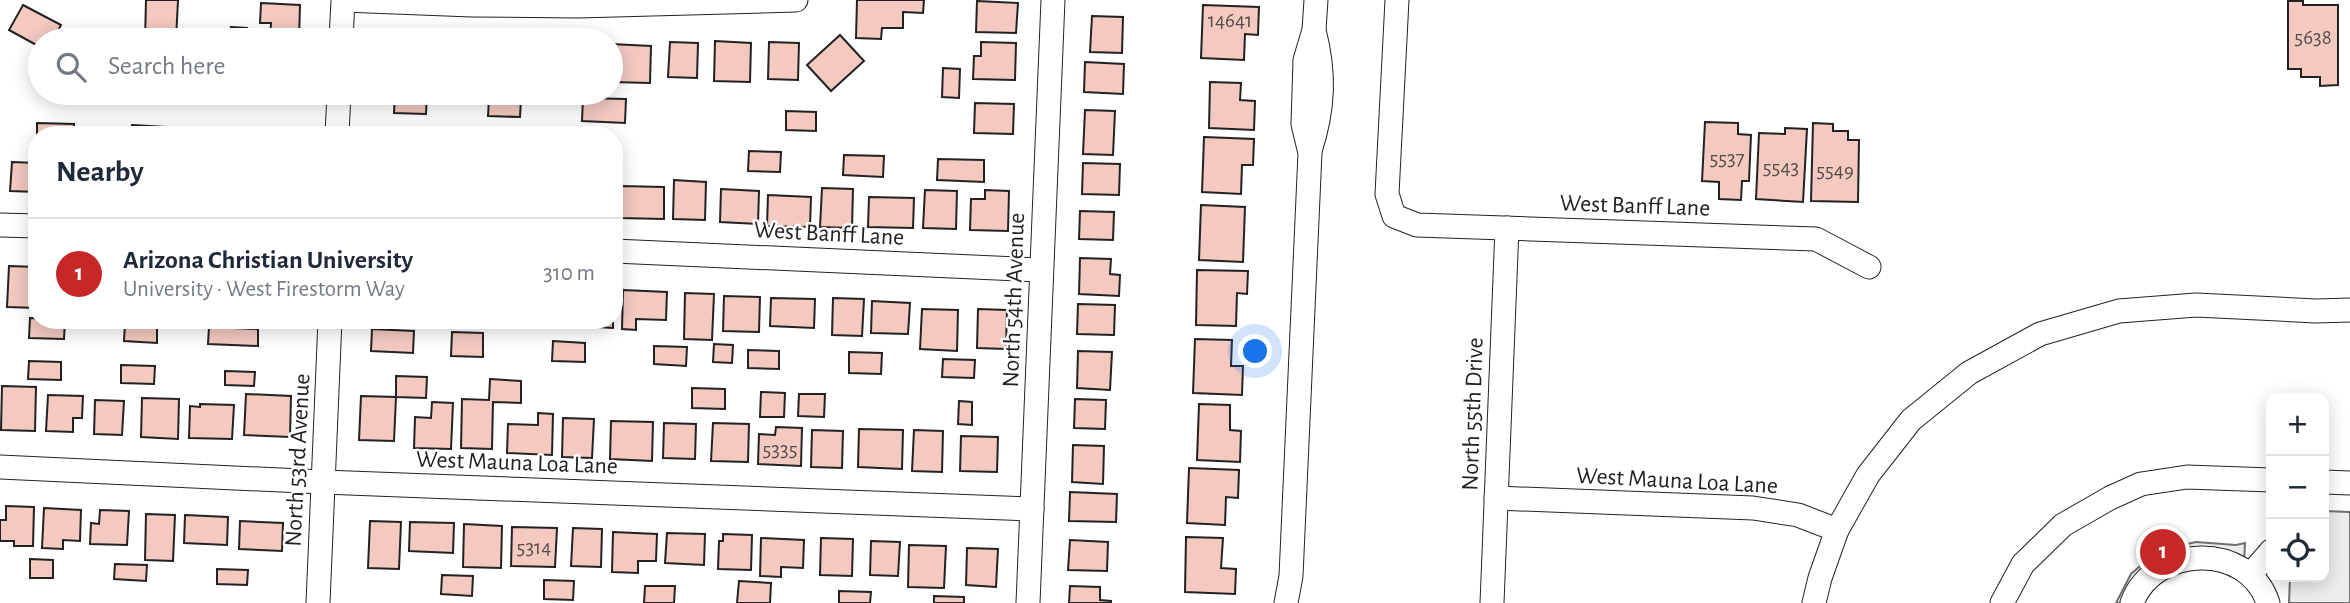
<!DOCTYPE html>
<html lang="en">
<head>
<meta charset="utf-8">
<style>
	:root { --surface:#fff; --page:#f6f6f7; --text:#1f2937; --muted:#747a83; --line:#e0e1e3; --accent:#c62828 }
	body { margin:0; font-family:"Alegreya Sans",sans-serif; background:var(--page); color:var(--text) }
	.controls { position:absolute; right:21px; bottom:21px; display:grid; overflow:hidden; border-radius:14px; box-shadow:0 4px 18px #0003 }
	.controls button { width:63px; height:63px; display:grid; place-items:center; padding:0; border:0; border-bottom:2px solid var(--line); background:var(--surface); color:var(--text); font:35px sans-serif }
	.you { position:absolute; left:1256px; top:352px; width:24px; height:24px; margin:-18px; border:5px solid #fff; border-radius:50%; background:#1a73e8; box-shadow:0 0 0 10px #1a73e833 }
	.badge { display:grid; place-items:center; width:46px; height:46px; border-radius:50%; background:var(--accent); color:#fff; font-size:23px; font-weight:700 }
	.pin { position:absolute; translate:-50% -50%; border:4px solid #fff; box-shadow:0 2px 7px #0006 }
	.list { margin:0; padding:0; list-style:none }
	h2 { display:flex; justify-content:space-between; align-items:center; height:91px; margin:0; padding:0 28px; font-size:30px }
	h2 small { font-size:23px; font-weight:400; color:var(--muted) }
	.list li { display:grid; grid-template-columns:46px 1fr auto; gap:21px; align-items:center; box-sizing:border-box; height:112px; padding:0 28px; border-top:2px solid var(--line) }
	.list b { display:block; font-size:26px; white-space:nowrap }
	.list p { margin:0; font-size:23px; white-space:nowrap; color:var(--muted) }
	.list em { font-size:23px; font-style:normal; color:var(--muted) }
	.icon { flex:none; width:38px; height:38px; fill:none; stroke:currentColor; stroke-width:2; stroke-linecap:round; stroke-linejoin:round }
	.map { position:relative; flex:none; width:2350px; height:603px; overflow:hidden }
	.search { position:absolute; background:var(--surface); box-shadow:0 4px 18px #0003; left:28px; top:28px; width:595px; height:77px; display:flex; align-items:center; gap:18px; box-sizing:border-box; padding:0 24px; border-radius:38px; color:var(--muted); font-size:26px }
	.panel { position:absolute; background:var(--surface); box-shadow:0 4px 18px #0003; left:28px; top:126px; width:595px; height:203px; border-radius:28px }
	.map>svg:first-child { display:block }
	.parking { fill:#ededed; stroke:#6f6f6f; stroke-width:2 }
	.building { fill:#f3c9c0; stroke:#222; stroke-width:2 }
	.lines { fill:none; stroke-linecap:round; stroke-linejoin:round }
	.minor-casing { stroke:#222; stroke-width:25 }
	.minor { stroke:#fff; stroke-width:23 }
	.labels { text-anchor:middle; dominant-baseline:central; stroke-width:5; stroke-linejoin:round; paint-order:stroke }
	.number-label { font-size:21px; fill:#564c4a }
	.street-label { font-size:24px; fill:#222; stroke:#fff }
</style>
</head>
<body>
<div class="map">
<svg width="2350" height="603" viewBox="0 0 2350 603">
	<rect width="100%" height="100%" fill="#fff"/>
	<!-- parking -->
	<g class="parking">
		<path d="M2324 511 2350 512V603H2289L2290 577H2324Z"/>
		<path d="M2196 542 2236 545 2245 543 2244 563 2195 558 2132 603H2116L2131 574 2139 567 2169 548Z"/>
	</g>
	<!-- building -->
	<g class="building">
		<path d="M146 0H178L176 40H145Z"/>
		<path d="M857 0H924L923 13 903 12V28H882L881 39 856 38Z"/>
		<path d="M977 1 1018 3 1016 33 976 32Z"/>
		<path d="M2288 1H2303V5H2338V85L2320 86V77H2301V69H2288Z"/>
		<path d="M261 3 300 5 299 40H270L271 23H260Z"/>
		<path d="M23 5 61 25 53 40H40V47L9 30Z"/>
		<path d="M1203 5 1259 7 1258 35 1245 34 1244 60 1201 58Z"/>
		<path d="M1092 16 1123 17 1122 53 1090 52Z"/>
		<path d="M231 27 247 28 246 40H230Z"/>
		<path d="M840 35 864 61 831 91 807 65Z"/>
		<path d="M715 41 751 43 750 82 714 81Z"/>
		<path d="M670 42 698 43 697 78 668 77Z"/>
		<path d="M769 42 799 43 798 80 768 79Z"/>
		<path d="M981 42 1016 43 1015 80 973 79 974 56H981Z"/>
		<path d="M611 44 651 46 650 83 611 82Z"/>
		<path d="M1085 62 1124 64 1123 94 1084 92Z"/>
		<path d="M943 68 960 69 959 98 942 97Z"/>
		<path d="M1210 82 1241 83 1240 100 1255 101 1254 130 1209 128Z"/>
		<path d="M395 93H427L426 114 394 113Z"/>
		<path d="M489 98 521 99 520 117 488 116Z"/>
		<path d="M583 98 626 99 625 123 582 121Z"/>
		<path d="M975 103 1014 104 1013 134 974 133Z"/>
		<path d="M1085 110 1115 111 1113 155 1083 154Z"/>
		<path d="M786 111 816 112V131L786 130Z"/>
		<path d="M1705 122 1738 123V134L1751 135 1749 181H1742L1741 200 1719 199V182L1702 181Z"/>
		<path d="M37 123 74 124V135H37V140Z"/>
		<path d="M1813 123 1833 124V131H1848V140H1859L1858 202 1811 201Z"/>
		<path d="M132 125 166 127 165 135H132Z"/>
		<path d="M1785 128 1807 129 1803 202 1756 199 1759 133 1785 134Z"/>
		<path d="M235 129 267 130V135H235Z"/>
		<path d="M1204 137 1254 139 1253 165H1242L1241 194 1202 192Z"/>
		<path d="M749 151 781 152 780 172 748 171Z"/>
		<path d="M844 155 884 156 883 177 843 175Z"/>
		<path d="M938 159 984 160V182L937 180Z"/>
		<path d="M12 162 37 163V192L10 191Z"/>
		<path d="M1083 163 1120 164 1119 195 1082 194Z"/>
		<path d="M674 180 706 182 705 220 673 219Z"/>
		<path d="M620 186 664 187V219L619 218Z"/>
		<path d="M822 188 853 189 852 228 820 227Z"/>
		<path d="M721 189 759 191 758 224 720 222Z"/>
		<path d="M925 190 957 191 956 229 923 228Z"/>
		<path d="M985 190 1009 191 1008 231 970 230 971 199H985Z"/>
		<path d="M768 195 811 197 810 227 767 226Z"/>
		<path d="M869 197 914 198 913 228 868 227Z"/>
		<path d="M1201 205 1245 207 1243 262 1199 260Z"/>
		<path d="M1080 211 1114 212 1113 240 1079 239Z"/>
		<path d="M1080 258 1111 259 1110 274 1120 275 1119 296 1079 294Z"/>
		<path d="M9 266 37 267V308L7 307Z"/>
		<path d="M1197 270 1248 271 1247 294 1237 293 1236 326 1196 325Z"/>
		<path d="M623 290 667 292 666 320 636 319V330L622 329Z"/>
		<path d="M685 293 714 294 712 340 684 339Z"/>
		<path d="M724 296 760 297 759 332 723 331Z"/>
		<path d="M771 298 815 299 814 328 770 326Z"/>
		<path d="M833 298 864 299 862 336 832 335Z"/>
		<path d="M872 301 910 303 908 334 871 333Z"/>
		<path d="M1078 304 1115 305 1114 335 1077 334Z"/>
		<path d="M922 309 958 310 957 351 920 349Z"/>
		<path d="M978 309 1007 310 1006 349 977 348Z"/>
		<path d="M30 318 65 320 64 339 29 338Z"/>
		<path d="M521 320H564V324L521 323Z"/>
		<path d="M580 320H613V328L579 326Z"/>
		<path d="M125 323 157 324V343L124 341Z"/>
		<path d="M209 327 258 329V346L208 344Z"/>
		<path d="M372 329 414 331 413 353 371 351Z"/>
		<path d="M452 332 483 333V357L451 356Z"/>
		<path d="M1195 339 1232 340 1231 366H1243L1242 395 1193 393Z"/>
		<path d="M553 341 585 343V362L552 361Z"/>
		<path d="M714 344 733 345 732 363 713 362Z"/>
		<path d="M654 346 687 347 686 366 654 364Z"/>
		<path d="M748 350 779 351V369L748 368Z"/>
		<path d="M1078 351 1112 352 1110 390 1077 388Z"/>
		<path d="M849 352 882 353 881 374 849 373Z"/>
		<path d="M943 359 975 360 974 378 942 377Z"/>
		<path d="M29 361 61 362V380L28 379Z"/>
		<path d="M121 365 155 366 154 384 121 383Z"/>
		<path d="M225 371 255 372 254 386 225 385Z"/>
		<path d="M396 376 427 377 426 398 396 397Z"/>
		<path d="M490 379 521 381V403L493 402 492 449 461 448 462 399 489 400Z"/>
		<path d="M2 386 36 387 35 431 1 430Z"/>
		<path d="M692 388 725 389V409L692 408Z"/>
		<path d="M761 392 785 393 784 417H760Z"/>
		<path d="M246 394 291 396 290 437 244 435Z"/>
		<path d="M799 394H825L824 417 798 416Z"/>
		<path d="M48 395 83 396 82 418H73V432L46 431Z"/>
		<path d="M361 396 396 397 394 441 359 440Z"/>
		<path d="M142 398 179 399 178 439 141 437Z"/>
		<path d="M1075 399 1106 400 1105 429 1074 428Z"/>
		<path d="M95 400 124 401 122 435 94 434Z"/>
		<path d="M959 401 972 402V425L958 424Z"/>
		<path d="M432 402 453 403 451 449 414 448 415 417 431 418Z"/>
		<path d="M200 404 234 405 232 439 189 438 190 406 200 407Z"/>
		<path d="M1199 404 1230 405V430L1241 431 1240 462 1197 460Z"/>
		<path d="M538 413 553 414 552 455 507 453 508 424 538 425Z"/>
		<path d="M563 418 594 419 592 458 562 457Z"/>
		<path d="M611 421 653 422 652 461 610 459Z"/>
		<path d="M664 423 696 424 695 459 663 458Z"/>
		<path d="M713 423 749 424 748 462 711 461Z"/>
		<path d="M776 427 802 428 801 466 758 464 759 434 775 435Z"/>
		<path d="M859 429 903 430 902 469 858 467Z"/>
		<path d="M812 430 843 431 842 468 811 467Z"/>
		<path d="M914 430 943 431 942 472 912 471Z"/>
		<path d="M961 436 998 437 997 472 960 471Z"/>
		<path d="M1073 445 1104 446 1103 484 1072 482Z"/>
		<path d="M1189 468 1239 470 1238 498 1226 497 1225 525 1187 523Z"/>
		<path d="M1070 492 1117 494 1116 522 1069 521Z"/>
		<path d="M6 506 34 507 33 546H14V541H0V520H6Z"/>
		<path d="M44 508 81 510 80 541 63 540V549L42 548Z"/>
		<path d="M100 510 129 511 127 545 90 544 91 523 99 524Z"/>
		<path d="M146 514 175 515 173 561 145 560Z"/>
		<path d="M185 515 228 517 227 545 184 543Z"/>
		<path d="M240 521 283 523 282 551 239 549Z"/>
		<path d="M370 521 401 522 399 569 368 568Z"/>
		<path d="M410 522 454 523 453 553 409 551Z"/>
		<path d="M464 524 502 526 501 568 463 567Z"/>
		<path d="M512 527 557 528 555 567 511 566Z"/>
		<path d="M573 528 602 529 601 567 571 566Z"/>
		<path d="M613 532 657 534 656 561H638V573L612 572Z"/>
		<path d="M667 533 705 534 704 565 665 563Z"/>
		<path d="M723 534 752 535 751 570 718 569 719 541H723Z"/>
		<path d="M1186 537 1223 538 1221 568 1236 569 1235 594 1185 592Z"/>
		<path d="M761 538 804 540 803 568 781 567V577L760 576Z"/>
		<path d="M821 538 853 539 852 576 820 575Z"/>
		<path d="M1070 540 1108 542 1107 571 1068 570Z"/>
		<path d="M871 541 900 542 898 576 870 575Z"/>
		<path d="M909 545 946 546 944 588 908 587Z"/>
		<path d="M967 548 998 549 996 587 966 585Z"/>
		<path d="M30 559 53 560V578H30Z"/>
		<path d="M115 564 147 565 146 581 114 579Z"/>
		<path d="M217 569 248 570 247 585 217 584Z"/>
		<path d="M442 575 473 576 472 596 441 594Z"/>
		<path d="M544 580 574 581 573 600 544 599Z"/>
		<path d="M739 581 771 583 770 603H737Z"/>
		<path d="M645 586H675L674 603H644Z"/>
		<path d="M1070 586 1100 587V600L1111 601V603H1069Z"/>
		<path d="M839 591 871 592 870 603H839Z"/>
		<path d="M934 596 964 597V603H934Z"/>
	</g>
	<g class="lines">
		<defs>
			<g id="minor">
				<path d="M1397 0 1387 194 1394 216 1417 225 1816 239 1869 267"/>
				<path d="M341 40 343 0 472 5 578 6 796 0"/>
				<path d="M337 135 339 93"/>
				<path d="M1310 151C1324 108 1325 73 1314 30"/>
				<path d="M0 225 37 226"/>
				<path d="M614 251 1040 270"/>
				<path d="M0 467 323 482 1032 509"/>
				<path d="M2324 482 2350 483"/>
				<path d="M1496 498 1753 508 1798 515 1837 530"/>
				<path d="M2250 575 2271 551"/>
				<path d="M318 603 330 320"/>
				<path d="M1028 603 1053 0"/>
				<path d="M1286 603 1291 576 1310 153 1303 124 1305 60 1314 30 1316 0"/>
				<path d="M1492 603 1507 228"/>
				<path d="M1814 603 1820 578 1837 530 1868 475 1911 420 1969 373 2040 334 2119 311 2196 305 2316 311 2350 310"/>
				<path d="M2002 603 2023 564 2063 525 2110 498 2141 484 2187 477 2271 480"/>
				<path d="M2132 603C2153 545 2248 541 2268 603"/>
			</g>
		</defs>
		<!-- minor casing -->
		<use href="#minor" class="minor-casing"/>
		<!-- minor -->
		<use href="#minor" class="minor"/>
	</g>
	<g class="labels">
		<!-- number labels -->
		<g class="number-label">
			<text x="1230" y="20">14641</text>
			<text x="2313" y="37">5638</text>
			<text x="1727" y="158">5537</text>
			<text x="1781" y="167">5543</text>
			<text x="1835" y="170">5549</text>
			<text x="780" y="449">5335</text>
			<text x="534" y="547">5314</text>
		</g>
		<!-- street labels -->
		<g class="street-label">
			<text transform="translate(1635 206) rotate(2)">West Banff Lane</text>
			<text transform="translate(829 234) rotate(3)">West Banff Lane</text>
			<text transform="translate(1014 300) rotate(-88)">North 54th Avenue</text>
			<text transform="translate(1473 414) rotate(-88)">North 55th Drive</text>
			<text transform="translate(298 460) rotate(-87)">North 53rd Avenue</text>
			<text transform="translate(517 463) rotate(2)">West Mauna Loa Lane</text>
			<text transform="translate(1677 481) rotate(3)">West Mauna Loa Lane</text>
		</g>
	</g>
</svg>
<div class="controls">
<button>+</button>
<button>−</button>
<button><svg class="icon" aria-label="locate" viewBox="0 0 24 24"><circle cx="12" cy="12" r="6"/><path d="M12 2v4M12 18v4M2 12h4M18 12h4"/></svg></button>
</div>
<div class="you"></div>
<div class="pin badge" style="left:2163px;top:552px">1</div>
<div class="search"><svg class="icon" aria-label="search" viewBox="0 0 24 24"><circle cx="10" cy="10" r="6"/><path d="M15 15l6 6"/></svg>Search here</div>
<section class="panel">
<h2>Nearby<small></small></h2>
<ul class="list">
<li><span class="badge">1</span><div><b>Arizona Christian University</b><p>University · West Firestorm Way</p></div><em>310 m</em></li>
</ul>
</section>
</div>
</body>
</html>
